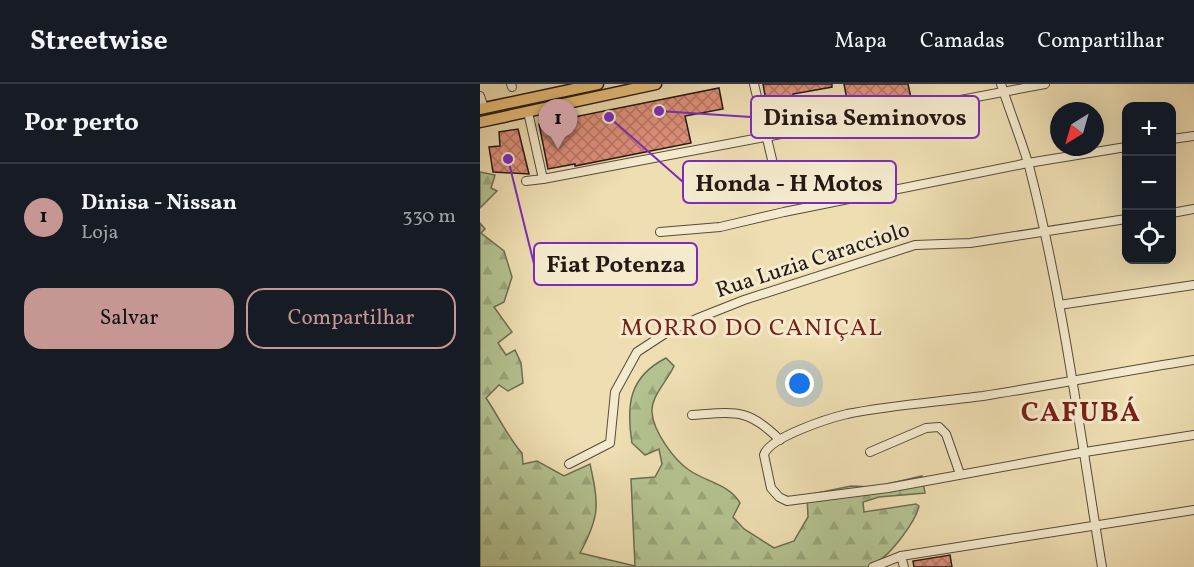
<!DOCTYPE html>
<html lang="pt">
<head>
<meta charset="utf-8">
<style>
	:root { --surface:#171b24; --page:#242831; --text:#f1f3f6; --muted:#9ea1a6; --line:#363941; --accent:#c59692 }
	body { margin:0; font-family:Vollkorn,serif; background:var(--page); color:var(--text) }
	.controls { position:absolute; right:18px; top:18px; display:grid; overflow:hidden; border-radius:12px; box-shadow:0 6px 24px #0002 }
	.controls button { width:54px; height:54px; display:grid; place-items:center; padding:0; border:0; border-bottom:2px solid var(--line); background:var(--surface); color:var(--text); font:30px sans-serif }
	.compass { position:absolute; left:570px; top:18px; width:54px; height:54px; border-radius:50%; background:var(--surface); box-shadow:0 6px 24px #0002; rotate:217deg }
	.you { position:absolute; left:320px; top:300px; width:21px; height:21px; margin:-15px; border:4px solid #fff; border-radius:50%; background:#1a73e8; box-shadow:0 0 0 9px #1a73e833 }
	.badge { display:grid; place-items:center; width:39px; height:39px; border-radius:50%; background:var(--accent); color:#111; font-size:20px; font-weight:700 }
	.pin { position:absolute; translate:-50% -50px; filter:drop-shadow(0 2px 3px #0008) }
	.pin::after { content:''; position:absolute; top:32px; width:21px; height:18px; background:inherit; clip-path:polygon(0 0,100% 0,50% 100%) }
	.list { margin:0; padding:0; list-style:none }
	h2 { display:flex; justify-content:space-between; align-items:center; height:78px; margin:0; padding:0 24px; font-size:26px }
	h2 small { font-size:20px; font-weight:400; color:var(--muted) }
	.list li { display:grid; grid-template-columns:39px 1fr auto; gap:18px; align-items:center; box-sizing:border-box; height:108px; padding:0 24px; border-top:2px solid var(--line) }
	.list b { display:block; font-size:22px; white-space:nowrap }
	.list p { margin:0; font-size:20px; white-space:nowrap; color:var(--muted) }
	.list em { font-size:20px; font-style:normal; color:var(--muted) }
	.actions { display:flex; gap:12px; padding:18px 24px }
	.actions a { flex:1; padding:14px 0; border:2px solid var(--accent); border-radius:18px; text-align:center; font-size:21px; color:var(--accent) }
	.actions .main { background:var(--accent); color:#111 }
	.icon { flex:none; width:33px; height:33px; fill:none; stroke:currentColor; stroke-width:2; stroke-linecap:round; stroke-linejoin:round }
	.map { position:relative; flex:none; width:714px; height:483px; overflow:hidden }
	header { display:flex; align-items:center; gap:36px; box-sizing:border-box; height:84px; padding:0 30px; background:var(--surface); border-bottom:2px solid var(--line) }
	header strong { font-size:28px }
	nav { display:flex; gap:33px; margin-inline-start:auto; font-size:21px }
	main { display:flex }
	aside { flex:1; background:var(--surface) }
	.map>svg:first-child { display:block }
	.forest { fill:url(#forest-firs); stroke:#6c6e52; stroke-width:1.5 }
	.building { fill:url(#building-cross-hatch); stroke:#251915; stroke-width:1.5 }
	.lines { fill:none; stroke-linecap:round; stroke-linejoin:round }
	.minor-casing { stroke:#574a3c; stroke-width:10 }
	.major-casing { stroke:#251915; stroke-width:13 }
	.minor { stroke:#f4eacd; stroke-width:8 }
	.major { stroke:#e7bf79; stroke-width:10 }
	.labels { text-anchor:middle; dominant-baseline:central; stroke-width:6; stroke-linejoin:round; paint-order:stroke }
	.street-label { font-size:22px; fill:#251915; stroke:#f4eacd }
	.neighbourhood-label { font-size:24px; letter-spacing:1.5px; fill:#7a1f14; stroke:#f4eacd }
	.district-label { font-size:28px; font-weight:bold; letter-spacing:1.5px; fill:#7a1f14; stroke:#f4eacd }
	.leader { fill:none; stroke:#7b2cbf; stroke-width:2 }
	.callout-dot { fill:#7b2cbf; stroke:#f4eacd; stroke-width:2 }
	.callout { fill:#f4eacd; stroke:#7b2cbf; stroke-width:2 }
	.callout-label { font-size:24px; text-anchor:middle; font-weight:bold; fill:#251915 }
</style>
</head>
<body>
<header>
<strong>Streetwise</strong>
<nav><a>Mapa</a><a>Camadas</a><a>Compartilhar</a></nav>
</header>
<main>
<aside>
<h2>Por perto<small></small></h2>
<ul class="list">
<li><span class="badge">1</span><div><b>Dinisa - Nissan</b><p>Loja</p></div><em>330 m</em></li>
</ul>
<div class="actions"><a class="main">Salvar</a><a>Compartilhar</a></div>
</aside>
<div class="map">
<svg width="714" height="483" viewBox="0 0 714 483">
	<defs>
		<pattern id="forest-firs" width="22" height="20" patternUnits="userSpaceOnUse" patternTransform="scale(1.5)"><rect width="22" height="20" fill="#b3c290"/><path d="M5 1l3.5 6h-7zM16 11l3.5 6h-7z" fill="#9aa67b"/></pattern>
		<pattern id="building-cross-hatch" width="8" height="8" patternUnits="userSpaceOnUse" patternTransform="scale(1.5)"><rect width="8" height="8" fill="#de907b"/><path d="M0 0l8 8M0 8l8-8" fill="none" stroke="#b47564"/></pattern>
	</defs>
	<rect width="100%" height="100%" fill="#eedeb2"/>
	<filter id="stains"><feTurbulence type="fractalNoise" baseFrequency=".00333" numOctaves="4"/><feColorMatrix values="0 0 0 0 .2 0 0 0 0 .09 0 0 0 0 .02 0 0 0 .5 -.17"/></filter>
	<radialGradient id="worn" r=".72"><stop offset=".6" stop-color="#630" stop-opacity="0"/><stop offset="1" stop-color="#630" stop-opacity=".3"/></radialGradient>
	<!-- forest -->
	<g class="forest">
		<path d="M0 88 15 91 11 104 17 107 0 124Z"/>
		<path d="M0 139 5 145 1 149 24 167 32 193 24 218 14 223 32 248 18 259 26 271 35 266 41 279 43 299 28 307 19 301 6 314C19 333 27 352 42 369L43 380 57 377 84 392 110 380C119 421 120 432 100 469L155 482 151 395 175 393 182 380 179 365 165 371 152 359C146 320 149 293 186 274L194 282C188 296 171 312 172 328 173 347 194 376 209 386 226 398 249 400 260 419L253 433 264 445 294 464 314 457 328 433 327 411 371 402 394 403 442 392 445 409 399 413 383 418 384 428 436 420 439 422C436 437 411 470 398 477L397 483H0Z"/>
	</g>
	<!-- building -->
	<g class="building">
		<path d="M283 0H352V3L313 10 319 40 291 45Z"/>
		<path d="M364 0H428L431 14 369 26Z"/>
		<path d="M239 4 243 25 205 32 211 59 95 82V80L68 85 59 40Z"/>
		<path d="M38 45 49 90 13 88 9 63 20 62 19 48Z"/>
		<path d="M470 471 472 483H434L433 477Z"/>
	</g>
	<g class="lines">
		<defs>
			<g id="minor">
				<path d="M31 0 32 3"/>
				<path d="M274 0 299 105"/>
				<path d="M521 0C530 28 541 55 549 82 583 214 600 349 622 483"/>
				<path d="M0 12 4 24"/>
				<path d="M692 55 714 52"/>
				<path d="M63 95 565 0"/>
				<path d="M46 97 63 95 48 28"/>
				<path d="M692 129 714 125"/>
				<path d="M180 148 240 143 304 128 548 79 646 63"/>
				<path d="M579 221 714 201"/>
				<path d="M714 276C644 287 573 301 503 312 458 318 412 321 367 330 350 334 289 353 284 371L291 404 299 413 307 417 408 404 605 368 714 351"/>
				<path d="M212 331C256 328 268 324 300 356"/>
				<path d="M390 368 446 344 459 343 466 350 480 390"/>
				<path d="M89 380 130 359 135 308 157 268 186 249 216 235 264 216 435 161 490 159 646 135"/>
				<path d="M421 472 424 483"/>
				<path d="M393 483 421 472 714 426"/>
			</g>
			<g id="major">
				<path d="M0 25 118 0"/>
				<path d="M0 38 176 0"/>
			</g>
		</defs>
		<!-- minor casing -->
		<use href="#minor" class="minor-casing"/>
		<!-- major casing -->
		<use href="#major" class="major-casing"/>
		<!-- minor -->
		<use href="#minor" class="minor"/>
		<!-- major -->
		<use href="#major" class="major"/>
	</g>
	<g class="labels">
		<!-- street labels -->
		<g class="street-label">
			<text transform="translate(333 177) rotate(-18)">Rua Luzia Caracciolo</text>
		</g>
		<!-- neighbourhood labels -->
		<g class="neighbourhood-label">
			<text x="272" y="245">MORRO DO CANIÇAL</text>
		</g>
		<!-- district labels -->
		<g class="district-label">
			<text x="601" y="329">CAFUBÁ</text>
		</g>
	</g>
	<!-- callouts -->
	<path class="leader" d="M179 27L271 33M129 33L203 98M28 75L54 180"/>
	<g class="callout-dot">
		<circle cx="179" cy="27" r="6"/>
		<circle cx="129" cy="33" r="6"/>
		<circle cx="28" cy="75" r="6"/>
	</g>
	<g class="callout">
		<rect x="271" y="12" width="228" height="42" rx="6"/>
		<rect x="203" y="77" width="213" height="42" rx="6"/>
		<rect x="54" y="159" width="163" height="42" rx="6"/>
	</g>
	<g class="callout-label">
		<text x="385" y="41">Dinisa Seminovos</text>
		<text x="309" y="107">Honda - H Motos</text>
		<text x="136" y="188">Fiat Potenza</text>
	</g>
	<rect width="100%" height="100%" filter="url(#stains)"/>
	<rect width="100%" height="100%" fill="url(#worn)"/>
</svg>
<div class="controls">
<button>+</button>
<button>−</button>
<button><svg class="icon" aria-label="locate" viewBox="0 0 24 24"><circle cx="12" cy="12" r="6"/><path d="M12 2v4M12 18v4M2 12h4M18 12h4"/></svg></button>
</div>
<svg class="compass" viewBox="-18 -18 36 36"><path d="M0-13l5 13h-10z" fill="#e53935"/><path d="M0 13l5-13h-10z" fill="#9ea1a6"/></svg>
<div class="you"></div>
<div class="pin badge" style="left:78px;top:65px">1</div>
</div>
</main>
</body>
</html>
